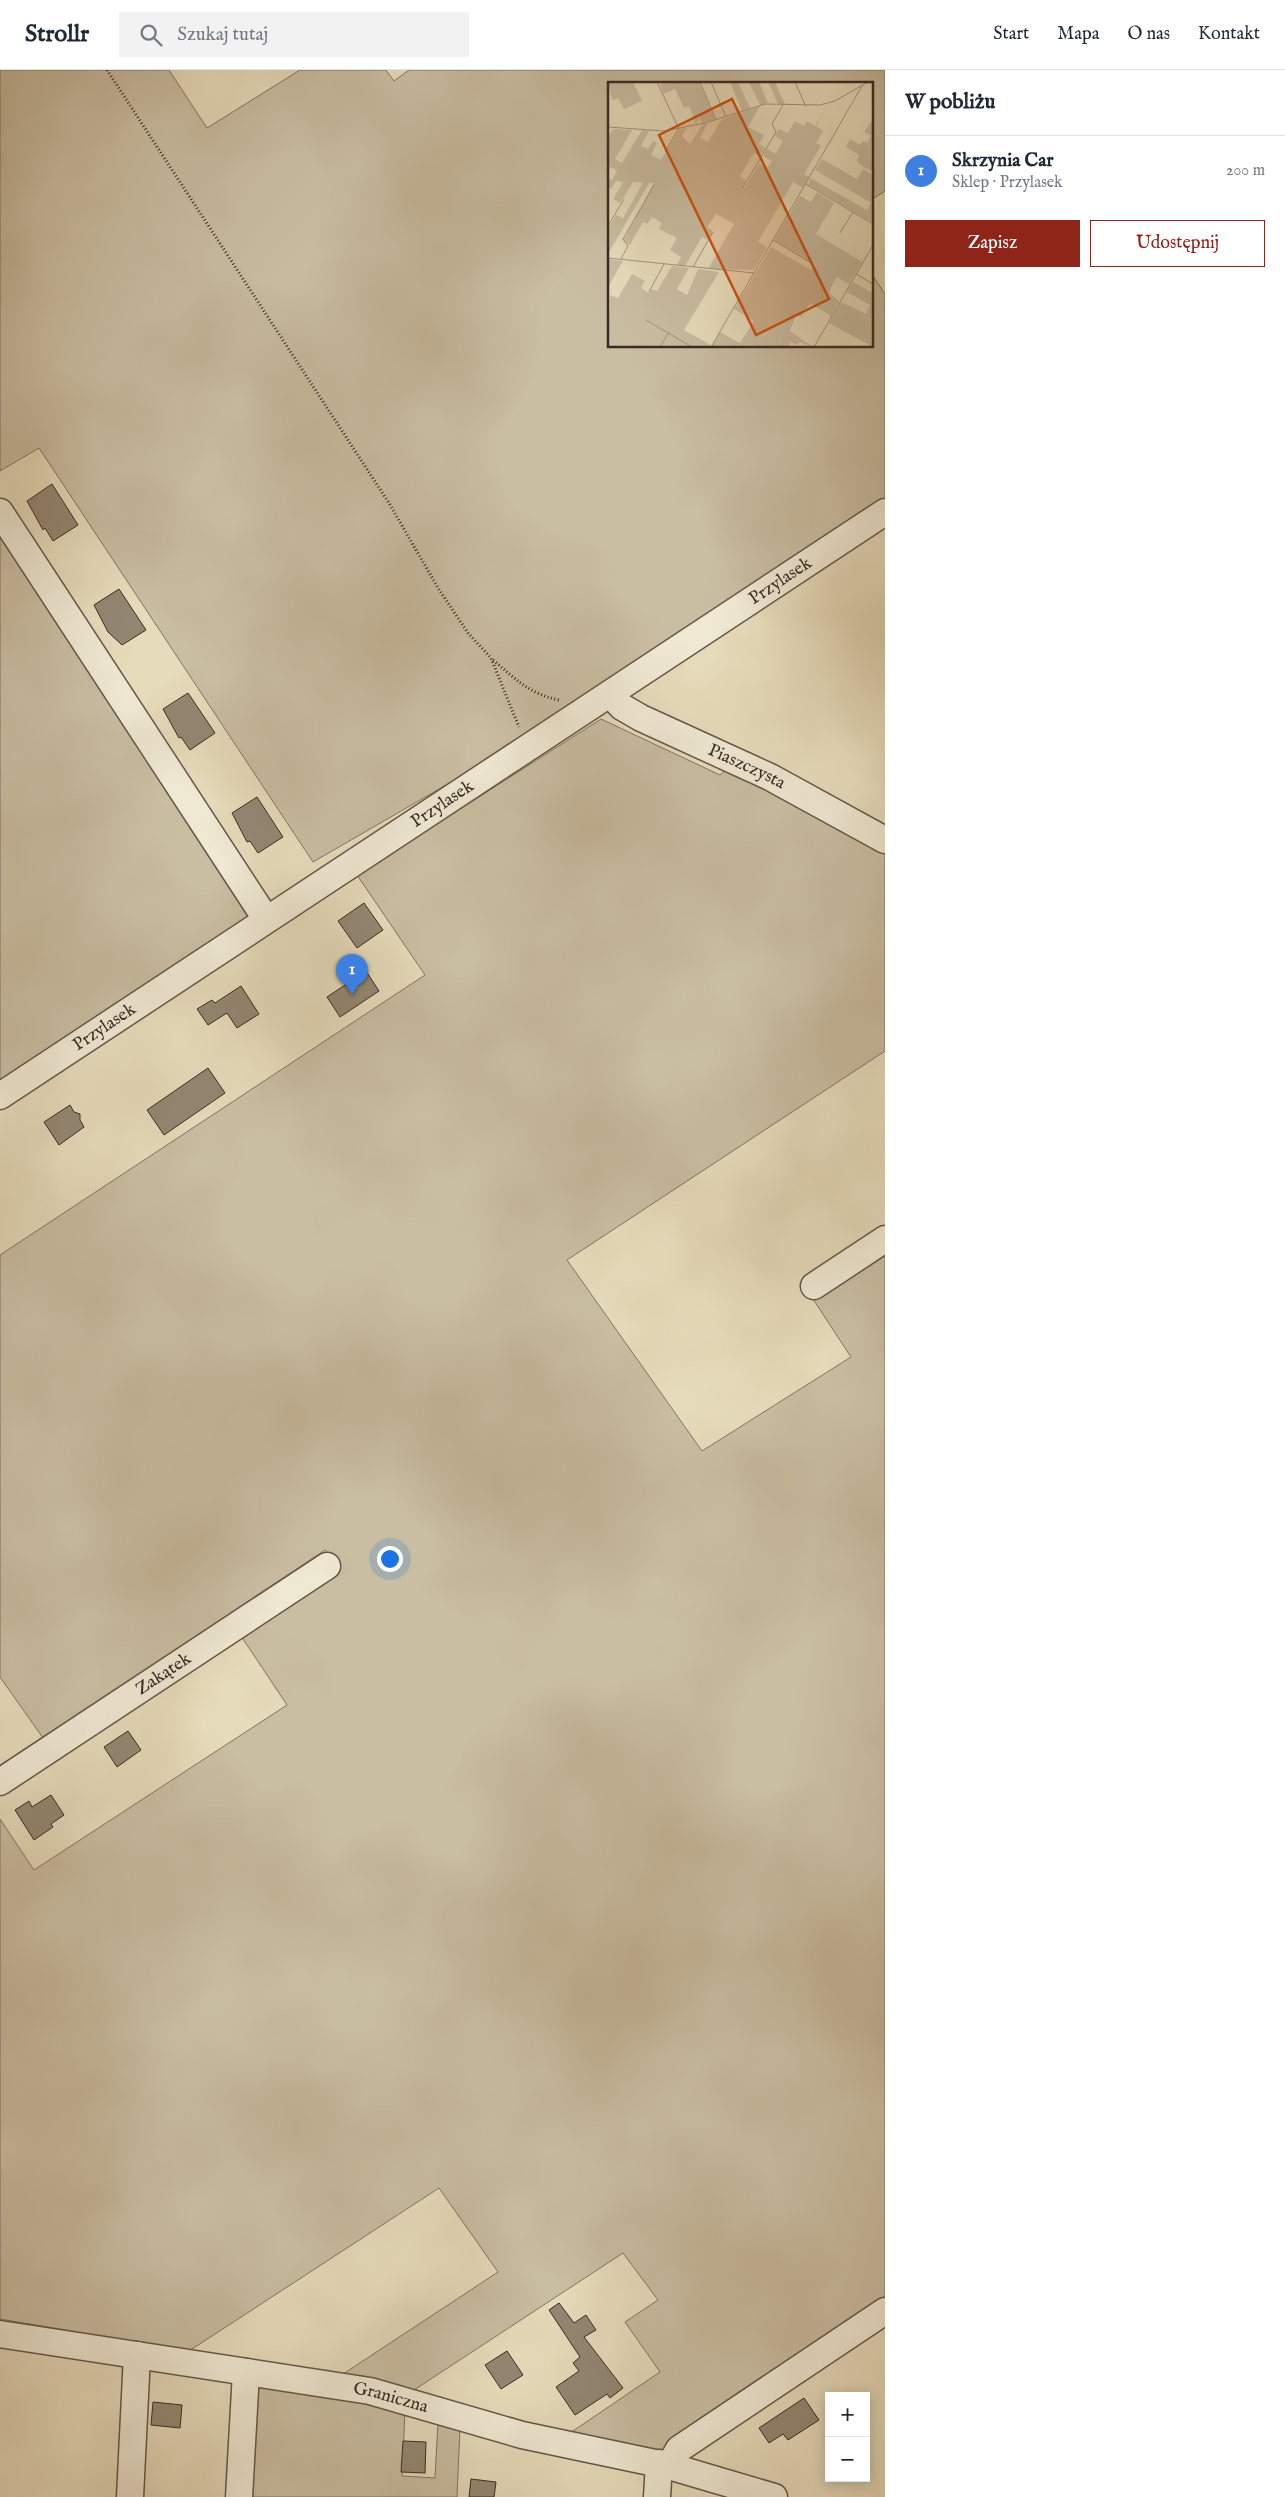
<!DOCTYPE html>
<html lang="pl">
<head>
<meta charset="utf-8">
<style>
	:root { --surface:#fff; --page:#f2f2f3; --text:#1f2937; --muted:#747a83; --line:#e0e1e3; --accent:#8f2418 }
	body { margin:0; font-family:"IM FELL English",serif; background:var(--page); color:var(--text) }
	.controls { position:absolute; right:15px; bottom:15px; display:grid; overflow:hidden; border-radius:0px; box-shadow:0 2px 12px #0003 }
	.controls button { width:45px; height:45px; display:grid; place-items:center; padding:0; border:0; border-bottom:1px solid var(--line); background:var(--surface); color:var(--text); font:25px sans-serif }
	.you { position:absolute; left:389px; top:1488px; width:18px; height:18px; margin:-12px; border:4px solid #fff; border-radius:50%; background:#1a73e8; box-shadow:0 0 0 8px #1a73e833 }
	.badge { display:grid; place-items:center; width:32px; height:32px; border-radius:50%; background:var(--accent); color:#fff; font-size:16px; font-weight:700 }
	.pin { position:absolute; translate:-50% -41px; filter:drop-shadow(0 1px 2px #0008) }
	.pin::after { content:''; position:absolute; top:26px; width:18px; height:15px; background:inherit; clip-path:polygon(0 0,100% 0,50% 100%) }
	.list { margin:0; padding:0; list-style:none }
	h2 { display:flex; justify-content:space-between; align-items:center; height:65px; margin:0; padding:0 20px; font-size:21px }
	h2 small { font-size:16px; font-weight:400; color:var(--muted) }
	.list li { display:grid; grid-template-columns:32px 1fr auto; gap:15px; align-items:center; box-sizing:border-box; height:70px; padding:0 20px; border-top:1px solid var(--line) }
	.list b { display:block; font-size:19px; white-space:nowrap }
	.list p { margin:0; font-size:16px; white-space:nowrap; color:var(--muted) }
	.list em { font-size:16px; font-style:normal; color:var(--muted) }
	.actions { display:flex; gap:10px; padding:15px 20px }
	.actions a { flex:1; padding:11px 0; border:1px solid var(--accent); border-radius:0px; text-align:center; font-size:18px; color:var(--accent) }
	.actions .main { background:var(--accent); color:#fff }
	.icon { flex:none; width:28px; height:28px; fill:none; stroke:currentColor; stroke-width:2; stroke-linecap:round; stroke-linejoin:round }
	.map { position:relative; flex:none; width:885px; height:2427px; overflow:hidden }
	header { display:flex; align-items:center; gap:30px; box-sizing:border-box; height:70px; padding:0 25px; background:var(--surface); border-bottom:1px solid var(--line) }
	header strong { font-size:24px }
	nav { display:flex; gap:28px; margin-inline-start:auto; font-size:18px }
	.search { width:350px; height:45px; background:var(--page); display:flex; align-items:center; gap:12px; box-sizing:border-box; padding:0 18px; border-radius:0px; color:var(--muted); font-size:19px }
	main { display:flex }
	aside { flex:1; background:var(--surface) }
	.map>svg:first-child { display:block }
	.green { fill:#c9bda2; stroke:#817464 }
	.building { fill:#938773; stroke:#392b25 }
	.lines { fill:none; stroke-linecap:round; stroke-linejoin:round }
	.minor-casing { stroke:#64574a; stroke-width:29 }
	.path { stroke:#392b25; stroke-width:3; stroke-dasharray:1 2.5; stroke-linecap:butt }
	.minor { stroke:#efe8d3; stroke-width:26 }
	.labels { text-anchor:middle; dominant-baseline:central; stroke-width:5; stroke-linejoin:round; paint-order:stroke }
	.street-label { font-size:18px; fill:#392b25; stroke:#efe8d3 }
	.inset-road { fill:none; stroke:#a1957f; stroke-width:1 }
	.view { fill:#ce5210; fill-opacity:0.15; stroke:#ce5210; stroke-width:2.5 }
	.inset-edge { fill:none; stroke:#392b25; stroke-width:2.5 }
</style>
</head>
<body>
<header>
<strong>Strollr</strong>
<div class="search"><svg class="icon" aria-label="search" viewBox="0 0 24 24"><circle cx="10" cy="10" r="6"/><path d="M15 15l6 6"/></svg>Szukaj tutaj</div>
<nav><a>Start</a><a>Mapa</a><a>O nas</a><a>Kontakt</a></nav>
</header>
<main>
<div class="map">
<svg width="885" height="2427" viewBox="0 0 885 2427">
	<rect width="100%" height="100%" fill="#e6dbbb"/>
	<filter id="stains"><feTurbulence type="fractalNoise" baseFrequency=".004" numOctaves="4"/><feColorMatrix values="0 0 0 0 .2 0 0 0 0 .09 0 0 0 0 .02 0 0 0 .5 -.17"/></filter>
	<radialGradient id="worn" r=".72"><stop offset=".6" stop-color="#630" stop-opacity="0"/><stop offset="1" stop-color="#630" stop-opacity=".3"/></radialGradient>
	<!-- green -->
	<g class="green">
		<path d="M0 0H169L207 58 300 0H386L394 11 409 0H885V121L871 130V14H609V276H871V203L885 224V432L510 678 313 792 39 378 0 401Z"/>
		<path d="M0 457 256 849 0 1018Z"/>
		<path d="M601 649 720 705 733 694 885 779V981L567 1190 702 1381 851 1287 813 1229 885 1180V2230L658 2384 570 2363 660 2302 625 2252 658 2230 623 2183 411 2322 340 2306 498 2202 439 2118 189 2281 0 2249V1749L34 1800 287 1635 241 1566 340 1498 325 1480 43 1668 0 1607V1185L425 905 357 805Z"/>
		<path d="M251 2313 347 2327 405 2342 402 2406 435 2408 438 2352 460 2358 457 2427H248Z"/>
	</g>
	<!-- building -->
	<g class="building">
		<path d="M52 414 78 455 53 471 45 458 43 460 27 431Z"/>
		<path d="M119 519 146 560 122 575 108 562 94 535Z"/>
		<path d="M188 623 215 663 190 680 181 667 179 668 163 639Z"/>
		<path d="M257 727 283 767 258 783 250 771 247 772 232 743Z"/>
		<path d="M364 833 383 860 357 878 338 851Z"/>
		<path d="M366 901 379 921 340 947 327 927Z"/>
		<path d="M241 916 259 944 237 958 227 943 208 955 197 939 212 930 215 933Z"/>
		<path d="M208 998 225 1023 164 1065 147 1040Z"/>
		<path d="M70 1035 74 1042 80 1044V1050L84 1057 59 1075 44 1052Z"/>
		<path d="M128 1661 141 1680 117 1697 104 1677Z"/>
		<path d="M51 1725 64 1745 51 1754 53 1757 34 1770 15 1740 29 1731 32 1737Z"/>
		<path d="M559 2233 574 2253 586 2245 596 2260 584 2267 623 2318 610 2328 607 2324 575 2345 556 2317 579 2301 573 2293 580 2287 549 2240Z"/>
		<path d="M507 2281 523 2305 501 2319 485 2295Z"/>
		<path d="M804 2328 819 2350 788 2370 783 2364 769 2373 759 2358Z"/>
		<path d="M153 2332 182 2335 180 2358 151 2355Z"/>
		<path d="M403 2371 426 2372 425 2403 401 2402Z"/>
		<path d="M471 2409 496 2412 494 2427H469Z"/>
	</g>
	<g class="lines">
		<defs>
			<g id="minor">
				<path d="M0 442 266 849"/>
				<path id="s1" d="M610 624 622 637 641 648 770 707 885 770"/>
				<path id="s2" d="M0 1026 885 442"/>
				<path d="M814 1216 885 1169"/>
				<path id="s3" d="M0 1712 327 1496"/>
				<path id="s4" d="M0 2264 370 2321 522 2365 669 2396 774 2427"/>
				<path d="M669 2396 679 2379 885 2241"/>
				<path d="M130 2427 137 2285"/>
				<path d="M239 2427 246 2302"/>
				<path d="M657 2427 659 2393"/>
			</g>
		</defs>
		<!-- minor casing -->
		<use href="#minor" class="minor-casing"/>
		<!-- path -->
		<g class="path">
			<path d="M107 0 389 433 438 518 468 563 491 588 519 657"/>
			<path d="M493 590C516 609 529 624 559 630"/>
		</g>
		<!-- minor -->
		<use href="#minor" class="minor"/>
	</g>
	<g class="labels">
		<!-- street labels -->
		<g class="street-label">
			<text stroke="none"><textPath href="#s2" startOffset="935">Przylasek</textPath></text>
			<text stroke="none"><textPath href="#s1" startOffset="156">Piaszczysta</textPath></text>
			<text stroke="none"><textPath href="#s2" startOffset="530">Przylasek</textPath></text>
			<text stroke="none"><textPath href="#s2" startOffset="125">Przylasek</textPath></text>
			<text stroke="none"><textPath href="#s3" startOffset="196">Zakątek</textPath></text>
			<text stroke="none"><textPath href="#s4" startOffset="396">Graniczna</textPath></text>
		</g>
	</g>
	<!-- overview -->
	<g transform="translate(608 12)">
		<rect width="265" height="265" fill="#e6dbbb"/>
		<path d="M0 0H25L34 19 16 27 10 16 4 18ZM57 0H91L107 37 94 41 91 35 88 42 81 24 76 26 67 7 56 12 52 3ZM122 0H130L142 26 134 29ZM141 0H151L160 21 152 23ZM160 0H167L177 22H170ZM220 23 208 44 215 49 208 61 213 64 196 92 201 95 195 106 185 100 150 160 159 165 146 188 100 187 126 142 108 132 99 145 105 149 99 158 94 155 77 184 69 183 73 175 62 168 69 156 51 147 54 141 44 135 39 142 35 140 22 163 15 159 46 101H41L0 172V147L8 133 15 136 35 101 25 100 12 121 5 117 15 100 8 99 3 107 0 105V98H4L9 89 3 85 0 89V55L5 47 24 48 7 77 14 81 34 48 41 49 33 64 40 67 45 59 49 61 43 73 53 78 71 47 79 46 74 54 82 62 94 43 100 41 92 56 100 60 114 37 152 24 140 45 156 53 151 62 157 66 152 74 146 71 132 94 138 98 135 108 151 82 159 86 164 79 155 74 159 67 168 72 175 59 167 54 171 47 180 51 187 39 196 44 199 39 207 44ZM265 37V90L251 82 249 79 251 73 238 65 242 57 252 63 255 59 259 61 263 54 256 50ZM214 77 249 97 255 87 265 93V141L201 103 202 96 259 128 263 121 207 88ZM209 110 226 121 208 152 254 180 241 202 229 195 225 201 221 211 231 219 223 234 202 221 193 235 188 233 182 249 205 265 191 260 189 263 183 260 180 265H103L112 250 132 261 146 239 126 227 163 165 203 188 206 182 166 158 192 114 203 120ZM0 177 15 179 0 205ZM64 184 81 186 69 207 79 213 90 187 111 190 76 248 103 263 101 265H3L0 262 2 213 10 216 24 192 37 199 33 206 41 211 44 207 49 209ZM245 200 263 210 265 207V265L221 241 233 220 258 232 262 223 239 210Z" fill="#c9bda2"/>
		<path class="inset-road" d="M49 0 71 47M92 0 108 38M103 0 118 35M187 0 198 25M0 45 56 49 97 41 157 22 212 23 227 19 260 0M57 70 70 47M198 102 265 142M134 107 168 50 164 42 175 23M0 144 16 117M232 151 245 130M165 158 205 182M0 176 146 191M13 177 20 164 15 157 46 103M85 185 105 150M248 192 265 202M41 210 56 182M38 238 84 265M52 265 61 250M103 265 254 4M206 265 265 163"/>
		<path class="view" d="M124 17 221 217 148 253 51 53Z"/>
		<rect width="265" height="265" class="inset-edge"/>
	</g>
	<rect width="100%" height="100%" filter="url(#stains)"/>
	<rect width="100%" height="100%" fill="url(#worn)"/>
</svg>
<div class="controls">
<button>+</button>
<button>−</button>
</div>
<div class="you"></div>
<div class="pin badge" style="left:352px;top:925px;background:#3f7fe0">1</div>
</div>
<aside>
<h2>W pobliżu<small></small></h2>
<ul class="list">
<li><span class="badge" style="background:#3f7fe0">1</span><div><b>Skrzynia Car</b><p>Sklep · Przylasek</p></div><em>200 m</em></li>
</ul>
<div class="actions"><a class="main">Zapisz</a><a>Udostępnij</a></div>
</aside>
</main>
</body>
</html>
